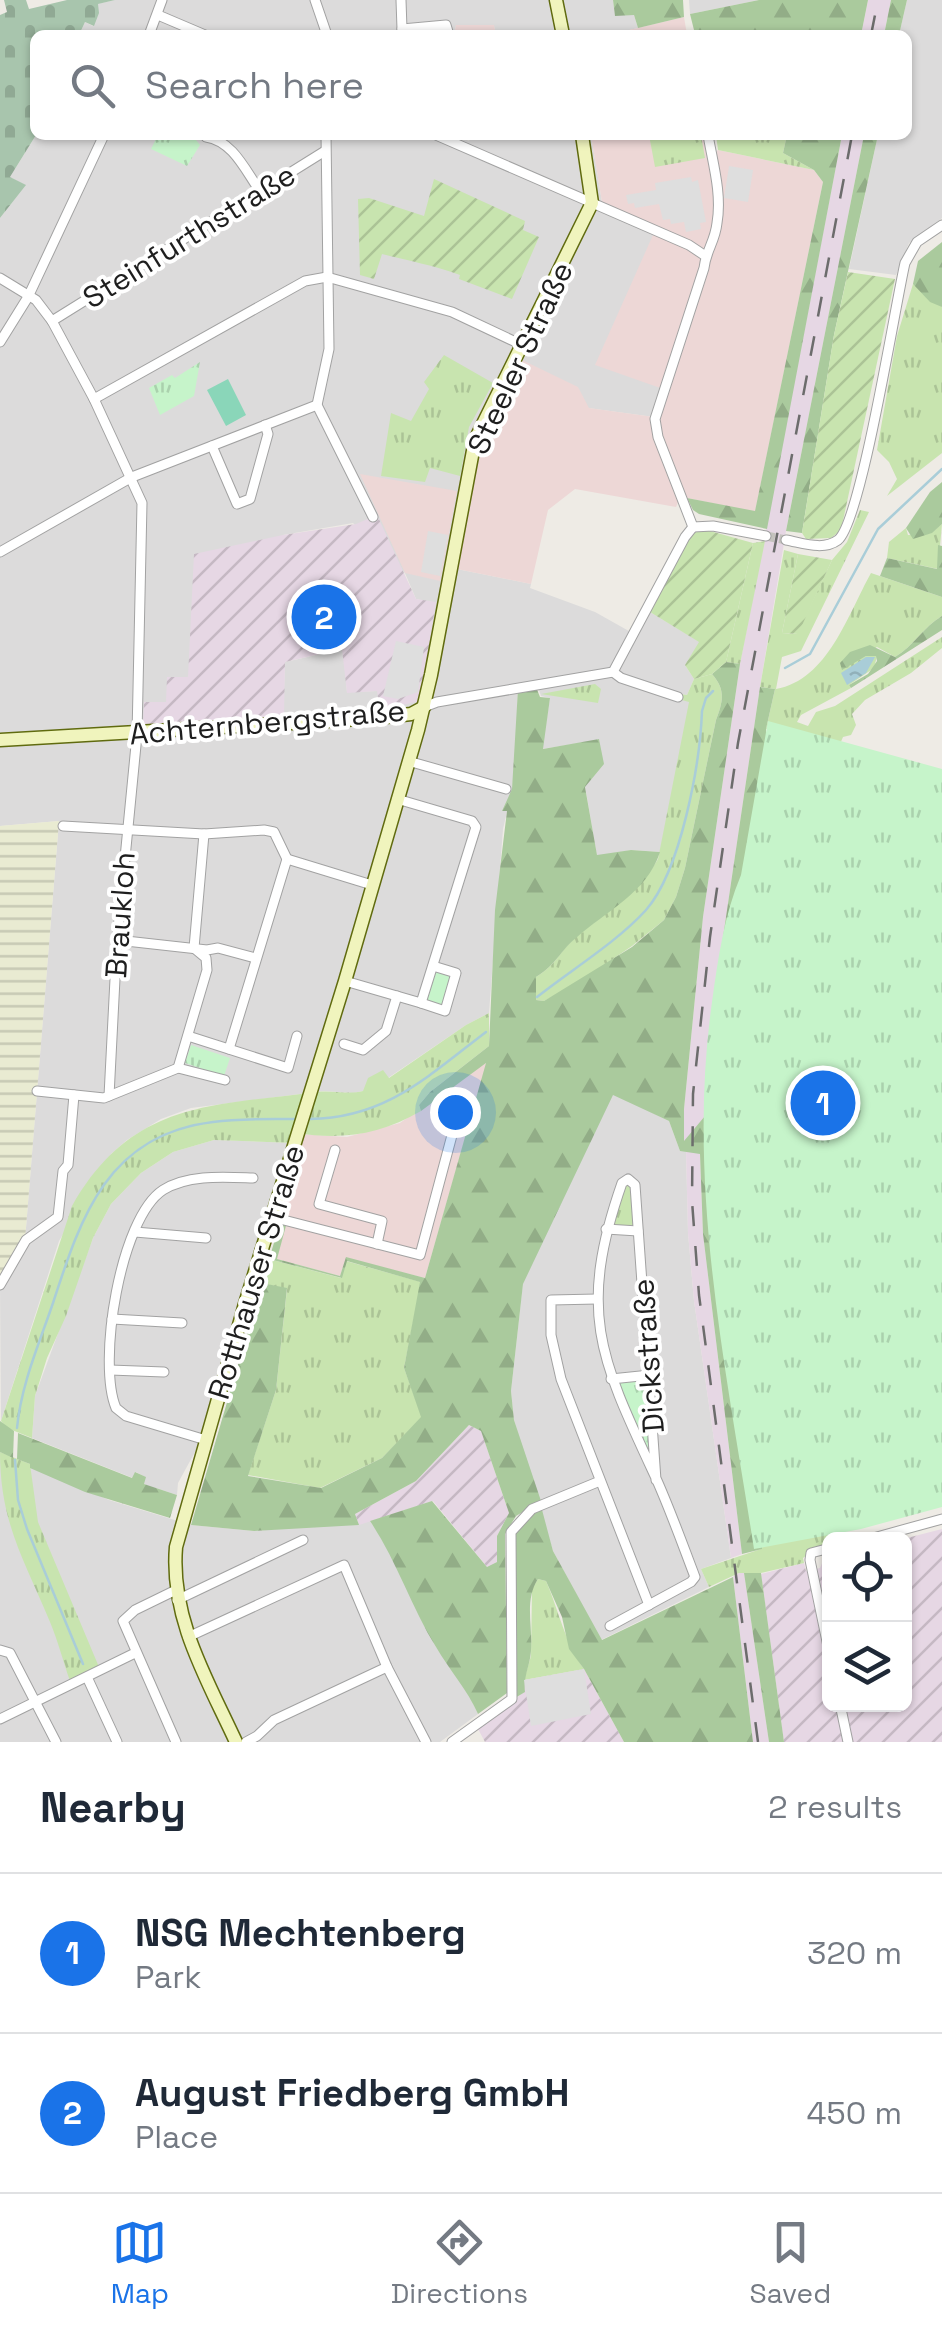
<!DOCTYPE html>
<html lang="en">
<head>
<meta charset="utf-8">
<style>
	:root { --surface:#fff; --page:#f2f2f3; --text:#1f2937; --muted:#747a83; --line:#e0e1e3; --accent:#1a73e8 }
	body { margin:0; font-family:"Space Grotesk",sans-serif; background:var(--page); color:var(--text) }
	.controls { position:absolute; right:30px; bottom:30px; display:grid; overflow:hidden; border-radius:15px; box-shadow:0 2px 8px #0004 }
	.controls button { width:90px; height:90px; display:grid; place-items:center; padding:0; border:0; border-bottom:2px solid var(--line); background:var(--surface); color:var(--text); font:50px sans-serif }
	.you { position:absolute; left:455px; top:1112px; width:35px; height:35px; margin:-25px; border:8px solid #fff; border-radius:50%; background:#1a73e8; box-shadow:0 0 0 15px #1a73e833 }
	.badge { display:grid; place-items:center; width:65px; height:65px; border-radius:50%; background:var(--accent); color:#fff; font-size:32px; font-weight:700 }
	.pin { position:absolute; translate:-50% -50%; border:5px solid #fff; box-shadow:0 2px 10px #0006 }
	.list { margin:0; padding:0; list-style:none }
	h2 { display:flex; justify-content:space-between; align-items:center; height:130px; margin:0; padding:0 40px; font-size:42px }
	h2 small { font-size:32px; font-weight:400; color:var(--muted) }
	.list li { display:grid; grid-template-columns:65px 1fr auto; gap:30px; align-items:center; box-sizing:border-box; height:160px; padding:0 40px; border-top:2px solid var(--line) }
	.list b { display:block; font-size:38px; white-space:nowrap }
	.list p { margin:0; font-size:32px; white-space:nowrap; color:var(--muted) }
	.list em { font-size:32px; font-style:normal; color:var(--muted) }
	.icon { flex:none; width:55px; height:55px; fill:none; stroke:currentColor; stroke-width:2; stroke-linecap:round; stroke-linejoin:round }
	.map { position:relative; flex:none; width:942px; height:1742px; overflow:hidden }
	.search { position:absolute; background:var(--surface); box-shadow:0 2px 8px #0004; left:30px; right:30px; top:30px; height:110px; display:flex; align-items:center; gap:25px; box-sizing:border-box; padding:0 35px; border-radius:15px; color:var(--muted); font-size:38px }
	.sheet { height:450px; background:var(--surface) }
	nav { display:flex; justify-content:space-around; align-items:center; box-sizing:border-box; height:140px; border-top:2px solid var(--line); background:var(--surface); font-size:28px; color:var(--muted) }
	nav a { display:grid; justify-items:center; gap:5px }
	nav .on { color:var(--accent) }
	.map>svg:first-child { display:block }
	.residential { fill:#dcdbdb; fill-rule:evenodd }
	.commercial { fill:#edd7d6 }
	.industrial { fill:url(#industrial-furrows) }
	.railway { fill:#e6d7e4 }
	.farmland { fill:url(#farmland-rules) }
	.grass { fill:url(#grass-tufts) }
	.forest { fill:url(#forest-firs) }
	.cemetery { fill:url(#cemetery-stones) }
	.park { fill:url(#park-tufts) }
	.garden { fill:url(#garden-furrows) }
	.pitch { fill:#8ad6b9 }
	.parking { fill:#dedede }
	.water { fill:url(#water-ripples) }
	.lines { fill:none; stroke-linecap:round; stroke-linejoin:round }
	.stream { stroke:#a9cdd8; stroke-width:2.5 }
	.street-tunnel { stroke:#c4c2bd; stroke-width:9; stroke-dasharray:9 4.5; stroke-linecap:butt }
	.street-casing { stroke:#a2a2a2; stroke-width:11 }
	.secondary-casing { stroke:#606b0f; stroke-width:15 }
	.street { stroke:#fff; stroke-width:9 }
	.secondary { stroke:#f0f4bd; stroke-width:12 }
	.rail { stroke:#6c6c6c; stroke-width:2.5; stroke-dasharray:20 20; stroke-linecap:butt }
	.labels { text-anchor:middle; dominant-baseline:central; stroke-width:8; stroke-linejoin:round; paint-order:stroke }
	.street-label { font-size:30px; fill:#1e1e1e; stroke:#fff }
</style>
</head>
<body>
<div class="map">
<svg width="942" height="1742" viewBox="0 0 942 1742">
	<defs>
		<pattern id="industrial-furrows" width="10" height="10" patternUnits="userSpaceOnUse" patternTransform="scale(2.5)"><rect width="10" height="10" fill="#e6d7e4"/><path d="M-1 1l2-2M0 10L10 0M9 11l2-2" fill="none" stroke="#c5b8c3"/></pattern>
		<pattern id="farmland-rules" width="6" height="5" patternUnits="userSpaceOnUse" patternTransform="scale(2.5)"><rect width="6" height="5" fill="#e9ebd2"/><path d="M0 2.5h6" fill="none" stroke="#c7c9b4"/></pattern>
		<pattern id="grass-tufts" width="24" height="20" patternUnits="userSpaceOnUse" patternTransform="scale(2.5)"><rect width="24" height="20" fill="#c8e4af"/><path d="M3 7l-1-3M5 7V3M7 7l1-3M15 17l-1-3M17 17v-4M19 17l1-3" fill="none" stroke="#abc396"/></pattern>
		<pattern id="forest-firs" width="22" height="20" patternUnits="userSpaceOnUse" patternTransform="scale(2.5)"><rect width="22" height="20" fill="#aaca9d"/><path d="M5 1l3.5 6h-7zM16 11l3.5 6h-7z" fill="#92ad87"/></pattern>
		<pattern id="cemetery-stones" width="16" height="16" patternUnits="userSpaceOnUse" patternTransform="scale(2.5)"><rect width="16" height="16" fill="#a8c5ad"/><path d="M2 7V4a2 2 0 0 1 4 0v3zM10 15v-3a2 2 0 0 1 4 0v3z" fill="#90a994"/></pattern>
		<pattern id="park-tufts" width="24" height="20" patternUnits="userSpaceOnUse" patternTransform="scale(2.5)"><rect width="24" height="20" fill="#c6f4ca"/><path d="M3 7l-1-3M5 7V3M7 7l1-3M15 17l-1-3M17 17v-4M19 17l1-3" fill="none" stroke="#aad1ad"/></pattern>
		<pattern id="garden-furrows" width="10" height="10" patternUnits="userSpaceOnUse" patternTransform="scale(2.5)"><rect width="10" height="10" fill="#c8e4af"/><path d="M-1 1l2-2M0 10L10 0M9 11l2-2" fill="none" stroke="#abc396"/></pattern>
		<pattern id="water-ripples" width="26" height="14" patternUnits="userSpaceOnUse" patternTransform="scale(2.5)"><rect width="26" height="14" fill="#a9cdd8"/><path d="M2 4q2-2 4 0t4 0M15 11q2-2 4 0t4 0" fill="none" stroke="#91b0b9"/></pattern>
	</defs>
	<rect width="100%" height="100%" fill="#eeebe5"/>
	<!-- residential -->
	<g class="residential">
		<path d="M115 0H613L615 15H634L638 28 608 35H496L494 26 456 25 454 35H79L85 22 93 26 97 4Z"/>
		<path d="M689 0H759L690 14Z"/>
		<path d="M907 0H942V218L909 243 896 275 849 269 878 135H907V35H899Z"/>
		<path d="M36 135H454L469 141 472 135H591L602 202 658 226 663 389 654 417 588 408 452 568 531 584 530 588 595 612 636 635 650 612 700 642 685 665 694 679 687 695 680 694 678 699 690 701 660 852 632 850 597 856 585 786 603 764 599 740 542 749 550 698 541 696 538 687 518 688 516 750 512 790 503 829 489 1013 466 1025 388 1078 363 1091 353 1093 323 1091 191 1108 161 1119 127 1140 111 1154 59 1241 1 1421 0 1284 25 1240 59 821 0 826V218L25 186 10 177ZM353 523 405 573 416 599 436 603 431 622 380 709 378 691 347 692 343 649 285 662 283 717 224 720 144 702H166L187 678 283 535Z"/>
		<path d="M613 1093 669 1121 680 1151H686L688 1233 694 1301 731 1558 701 1569 709 1587 601 1640 553 1551 514 1420 511 1391 523 1283Z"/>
		<path d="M214 1140 293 1143 201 1441 178 1483 177 1495 143 1484 145 1477 136 1472 133 1478 32 1438 35 1396 93 1238 111 1204 141 1173 173 1152Z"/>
		<path d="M0 1452 109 1500 191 1525 254 1531 370 1521 388 1548 436 1647 466 1689 478 1714 440 1742H0Z"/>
	</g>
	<!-- commercial -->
	<g class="commercial">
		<path d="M684 17 687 35H608Z"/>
		<path d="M456 25H494L496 35H454Z"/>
		<path d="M591 135H705L710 158 718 150 814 170 823 182 755 512 687 498H680L676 507 575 489 548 510 531 584 452 568 477 441 518 358 578 387 589 408 654 417 666 390 595 365 657 226 602 202Z"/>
		<path d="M360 474 457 491 440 581 405 573Z"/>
		<path d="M487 1062 425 1278 346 1258 340 1276 276 1259 287 1221 273 1217 299 1134 347 1137 400 1123Z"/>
	</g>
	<!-- industrial -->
	<g class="industrial">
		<path d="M377 515 416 599 436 602 420 701 380 710 377 691 347 693 342 649 285 662 284 717 143 726 144 702H166L167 677H188L194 554 283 535 356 524Z"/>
		<path d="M469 1425 481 1431 509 1513 497 1536V1562L488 1568 433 1501 359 1525 355 1514 416 1481Z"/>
		<path d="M942 1529V1742H784L761 1574 804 1563 806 1571 820 1568 823 1561 829 1558 830 1704H904L903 1539Z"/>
		<path d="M584 1669 624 1742H485L477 1727 524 1692V1680Z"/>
	</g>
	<!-- railway -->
	<g class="railway">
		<path d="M868 0H891L884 35H861Z"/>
		<path d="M842 135H864L786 531 760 687 710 1025 705 1117 684 1143V1109L703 917 740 664Z"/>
		<path d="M686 1151 700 1153 703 1234 742 1554 731 1558 694 1301 688 1233Z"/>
		<path d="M739 1573H744L769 1742H753L733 1577Z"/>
	</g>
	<!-- farmland -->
	<path class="farmland" d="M59 821 25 1240 0 1284V826Z"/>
	<!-- grass -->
	<g class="grass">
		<path d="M649 135H701L705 158 655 167Z"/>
		<path d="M716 135H787L783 153 814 170 718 150Z"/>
		<path d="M913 284 942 307V453L887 496 897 479 889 462 877 450 897 336Z"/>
		<path d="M444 355 493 383 469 427 460 476 430 468 425 482 381 476 391 413 411 421 429 389 424 382Z"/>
		<path d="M860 510 869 512 801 651 782 657 776 689C828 680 848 614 871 573L942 597V616C923 627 914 646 895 657L877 647 851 663 866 656H877L874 668 849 685 851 688 801 715 797 722 808 726 816 712 835 706 942 637V648L911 673 865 700 852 714 856 725 851 735 843 737 840 744 766 729 775 689 760 687 784 550 798 554 782 633 797 634 832 560 847 542Z"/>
		<path d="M942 524 938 569 887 558 889 542 906 528 908 535 931 533Z"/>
		<path d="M765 541 740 664 726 662 753 543Z"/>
		<path d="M712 674C726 690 723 701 716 720L685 868 676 897 664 920 632 946 579 982 544 1001 536 1000V977C558 963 559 952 576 937 607 911 638 894 658 859L689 702 678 699 680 694 687 695 694 679Z"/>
		<path d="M595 684 601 689 598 703 541 694Z"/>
		<path d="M489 1013V1046L430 1092 419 1105 421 1111C380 1135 342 1140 296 1133L293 1143 214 1140 173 1152 141 1173 111 1204 93 1238 66 1316 47 1358 35 1396 32 1438 7 1428 1 1421 72 1206C132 1100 212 1106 317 1092 333 1090 348 1095 363 1091L368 1078 383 1070 389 1078 466 1025Z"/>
		<path d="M631 1184 634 1225 613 1226 626 1185Z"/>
		<path d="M269 1259 341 1278 346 1261 421 1282 404 1368 422 1417 382 1458 320 1488 248 1475 276 1390 287 1289 262 1283Z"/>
		<path d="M0 1452 30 1464 38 1522 99 1667 70 1681C63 1661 58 1641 50 1622 24 1559 0 1523 0 1452Z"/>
		<path d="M830 1533 833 1539 830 1540 829 1548 811 1552 803 1558 804 1563 761 1573H739L709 1587 701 1569 761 1549 763 1534Z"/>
		<path d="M538 1579 546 1581C559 1611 565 1643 584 1669L524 1680 531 1656 532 1589Z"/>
	</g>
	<!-- forest -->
	<g class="forest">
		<path d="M613 0H683L684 17 638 28 634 15 615 16Z"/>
		<path d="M759 0H868L861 35H707L694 30 690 14Z"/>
		<path d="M891 0H907L899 35H884Z"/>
		<path d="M787 135H842L767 529 699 514 693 510 687 498 755 511 823 182 814 170 783 153Z"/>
		<path d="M864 135H878L834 335 802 533 786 531Z"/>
		<path d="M942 242V307L930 302 913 284 918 261Z"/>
		<path d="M942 482V524L932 533 913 539 906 528 930 492Z"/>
		<path d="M938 545 942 546V597L880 576 887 558 937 569Z"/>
		<path d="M942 616V630L851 688 849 685 868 674 877 661 876 656H866L842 670 840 663 850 652 870 645 895 657C914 646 923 627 942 616Z"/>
		<path d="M726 662 740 664 703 917 684 1109V1141L705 1116 710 1025 760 687 775 689 766 729 762 1549 742 1554 703 1234 700 1154 680 1151 669 1121 613 1095 523 1284 511 1391 514 1420 541 1501 516 1516 505 1534 507 1693 478 1714C467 1689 450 1671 436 1647 411 1607 397 1561 370 1521L432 1501 487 1567 497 1562V1536L509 1513 481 1431 469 1425 416 1481 355 1514 359 1525 254 1531 191 1525 262 1283 287 1288 276 1390 248 1476 321 1488 382 1458 421 1417 404 1368 420 1282 347 1261 342 1278 269 1259 281 1220 287 1222 277 1259 340 1276 346 1257 425 1278 486 1063 421 1111 419 1105 430 1092 489 1046 495 910 507 811H502L512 789 518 689 536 687 540 697 550 698 543 749 599 739 604 764 585 787 597 855 631 850 660 852C647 893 606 911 576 938 559 952 558 963 536 977V1000L544 1001 632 947 664 920 676 897 685 868 716 720C723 701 726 690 712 674Z"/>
		<path d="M0 1421 14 1431 13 1458 0 1452Z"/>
		<path d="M18 1433 132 1478 135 1472 146 1477 144 1484 177 1495 170 1518 85 1492 30 1468V1464L17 1459Z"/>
		<path d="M541 1506 553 1551 602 1640 733 1577 753 1742H624L584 1669 569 1649 562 1617 546 1581 538 1579C524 1600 533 1627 531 1651 530 1666 523 1677 525 1692L515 1698 509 1545 516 1523Z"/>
		<path d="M744 1573H761L784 1742H769Z"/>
	</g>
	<!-- cemetery -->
	<path class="cemetery" d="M4 0H26L29 9 67 0H115L98 4 99 13 94 26 85 22 79 35H35L36 135 10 177 26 185 0 218V15L7 12Z"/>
	<!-- park -->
	<g class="park">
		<path d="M158 135H192L200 145 187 166 151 149Z"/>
		<path d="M200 362 194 396 160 415 149 388 172 375 175 378Z"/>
		<path d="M768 721 942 769V1507L861 1529 754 1549C726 1368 686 1185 712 1002 718 959 724 915 741 875Z"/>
		<path d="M435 972 452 977 442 1006 426 1001Z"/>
		<path d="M191 1045 230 1058 224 1076 185 1063Z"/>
		<path d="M645 1380 650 1448 648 1449 618 1382Z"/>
	</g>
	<!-- garden -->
	<g class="garden">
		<path d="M434 179 525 221 523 230 539 237 512 299 459 279 460 275C433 265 409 261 382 254L374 279 360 275 358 199 369 198 424 216Z"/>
		<path d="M848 272 895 279 841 530 831 538 806 539 802 533 834 335Z"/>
		<path d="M698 531H710L753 543 726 662 712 674 694 679 685 665 699 642 650 612 689 537Z"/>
		<path d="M798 554 832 560 798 634 782 633Z"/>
	</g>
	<!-- pitch -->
	<path class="pitch" d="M228 379 246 415 226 426 207 390Z"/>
	<!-- parking -->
	<g class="parking">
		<path d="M729 166 753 170 748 202 724 198Z"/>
		<path d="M691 177 692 182 698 180 706 222 700 223 701 229 686 232 684 222 671 224 670 219 663 220 659 204 635 208 634 203 628 204 626 195 656 190 655 183Z"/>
		<path d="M428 531 448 535 440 576 421 572Z"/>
		<path d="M396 641 424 647 418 692 398 699 383 696Z"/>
		<path d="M584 1669 591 1714 531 1726 524 1680Z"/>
	</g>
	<!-- water -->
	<path class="water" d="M866 657H875L866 673 847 685 841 673Z"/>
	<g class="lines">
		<!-- stream -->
		<g class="stream">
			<path d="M785 668 810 654 878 529 942 469"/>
			<path d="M537 997C571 970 617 942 646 910 681 870 700 764 702 711L706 698 713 691"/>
			<path d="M310 1119C386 1118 428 1076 486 1032"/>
			<path d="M17 1428C21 1385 39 1344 53 1303 81 1217 107 1135 213 1122 241 1118 269 1119 297 1119"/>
			<path d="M15 1460 18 1500 27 1529 83 1664"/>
		</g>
		<!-- street-tunnel -->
		<path class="street-tunnel" d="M766 536 786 540"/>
		<defs>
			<g id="street">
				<path d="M315 0 327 35"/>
				<path d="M401 0 402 29"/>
				<path d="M158 15 205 35"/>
				<path d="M149 35 162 0"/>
				<path d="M403 35 402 29 446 25 449 35"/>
				<path d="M326 135 329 349 317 405 373 517"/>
				<path d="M436 135 689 245 704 255"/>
				<path d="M206 137C233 141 245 170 260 191"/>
				<path d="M0 278 36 300 52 321 94 399 142 503 137 735 117 940 109 1096"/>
				<path d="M52 321 325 151"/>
				<path d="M0 342 28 297 104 135"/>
				<path d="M94 399 305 281 327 277 452 312 522 345"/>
				<path d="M212 446 237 504 250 499 268 434 265 425"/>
				<path d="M693 527 658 437 655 419 704 268C706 250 715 242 717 223 722 194 713 164 708 135"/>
				<path d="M693 527 713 526 766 536"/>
				<path d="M786 540C803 543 823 551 838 540 861 522 895 306 905 263L917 242 942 225"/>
				<path d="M0 552 132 477 317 405"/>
				<path d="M613 672 621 678 678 697"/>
				<path d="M424 707 437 702 613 672 685 537 693 527"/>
				<path d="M408 761 506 789"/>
				<path d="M63 826 204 834 264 830 274 832 287 859"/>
				<path d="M287 859 372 885"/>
				<path d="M117 940 207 950 218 948 255 958"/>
				<path d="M345 981 421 1003 476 827 472 821 397 799"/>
				<path d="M421 1003 445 1011 456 973 433 966"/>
				<path d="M188 1036 288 1068 297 1036"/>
				<path d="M344 1044 363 1050 386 1031 397 996"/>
				<path d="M229 1049 287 859"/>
				<path d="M178 1068 207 970 206 958 194 948 204 834"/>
				<path d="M37 1091 104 1098 178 1068 225 1080"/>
				<path d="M335 1150 319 1204 382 1221 377 1244"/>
				<path d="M272 1217 420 1255 455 1124"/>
				<path d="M606 1229 638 1231"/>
				<path d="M135 1232 206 1238"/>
				<path d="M0 1285 26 1240 58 1217 63 1171 68 1165 74 1095"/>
				<path d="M597 1299 551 1300V1335L561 1379 649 1605"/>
				<path d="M112 1319 182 1323"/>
				<path d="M110 1370 164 1372"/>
				<path d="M611 1379 650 1375"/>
				<path d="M206 1440 126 1416 116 1408C97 1363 120 1218 163 1190 188 1174 225 1177 253 1178"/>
				<path d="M866 1540 942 1519"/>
				<path d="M830 1548 811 1553 810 1560 830 1656"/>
				<path d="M176 1590 135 1610 123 1621 176 1742"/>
				<path d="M177 1600 303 1540"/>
				<path d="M610 1626 691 1582 695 1577C682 1543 670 1509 655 1476 600 1358 577 1312 622 1183L628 1179 635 1185 656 1480"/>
				<path d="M188 1637 344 1565 387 1667 426 1742"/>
				<path d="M0 1650 10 1653 56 1742"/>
				<path d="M87 1677 117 1742"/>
				<path d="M840 1704 848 1742"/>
				<path d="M0 1719 135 1653"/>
				<path d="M246 1742 257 1736 274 1720 387 1667"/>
				<path d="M452 1742 512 1699 511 1532 532 1509 600 1481"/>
			</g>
			<g id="secondary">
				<path d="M556 0 563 35"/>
				<path d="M0 740 377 718 411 714 424 707"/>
				<path d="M236 1742C207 1679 170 1618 176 1547L245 1304 345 981 418 730 431 675 475 440 592 203 582 135"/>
			</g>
		</defs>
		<!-- street casing -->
		<use href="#street" class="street-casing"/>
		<!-- secondary casing -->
		<use href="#secondary" class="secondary-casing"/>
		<!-- street -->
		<use href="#street" class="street"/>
		<!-- secondary -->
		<use href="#secondary" class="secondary"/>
		<!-- rail -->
		<g class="rail">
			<path d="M871 35 878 0"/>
			<path d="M758 1742 699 1295 692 1201 693 1094 710 937 738 743 852 135"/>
		</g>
	</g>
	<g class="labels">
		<!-- street labels -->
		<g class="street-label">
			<text transform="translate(189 236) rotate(-32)">Steinfurthstraße</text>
			<text transform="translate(520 358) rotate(-65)">Steeler Straße</text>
			<text transform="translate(267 722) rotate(-5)">Achternbergstraße</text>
			<text transform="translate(120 915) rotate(-86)">Braukloh</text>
			<text transform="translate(256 1272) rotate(-73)">Rotthauser Straße</text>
			<text transform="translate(648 1356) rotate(-94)">Dickstraße</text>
		</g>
	</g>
</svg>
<div class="controls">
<button><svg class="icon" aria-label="locate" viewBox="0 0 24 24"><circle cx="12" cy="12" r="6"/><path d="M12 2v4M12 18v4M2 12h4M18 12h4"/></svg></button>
<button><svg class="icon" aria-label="layers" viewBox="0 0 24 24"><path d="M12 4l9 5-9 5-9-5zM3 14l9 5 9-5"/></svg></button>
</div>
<div class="you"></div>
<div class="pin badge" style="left:823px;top:1103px">1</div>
<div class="pin badge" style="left:324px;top:617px">2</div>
<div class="search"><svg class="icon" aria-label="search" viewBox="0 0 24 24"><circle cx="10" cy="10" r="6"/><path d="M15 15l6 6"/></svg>Search here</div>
</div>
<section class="sheet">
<h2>Nearby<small>2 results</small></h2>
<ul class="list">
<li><span class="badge">1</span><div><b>NSG Mechtenberg</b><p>Park</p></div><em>320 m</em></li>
<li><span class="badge">2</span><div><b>August Friedberg GmbH</b><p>Place</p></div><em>450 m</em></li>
</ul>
</section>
<nav>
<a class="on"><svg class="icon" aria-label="map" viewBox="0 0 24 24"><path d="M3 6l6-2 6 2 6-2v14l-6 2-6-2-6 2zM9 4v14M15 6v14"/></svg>Map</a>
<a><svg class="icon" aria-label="directions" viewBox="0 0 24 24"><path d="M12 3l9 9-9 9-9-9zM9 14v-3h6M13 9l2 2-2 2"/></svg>Directions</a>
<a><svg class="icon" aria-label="saved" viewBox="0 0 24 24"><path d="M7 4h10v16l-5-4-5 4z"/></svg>Saved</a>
</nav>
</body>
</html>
